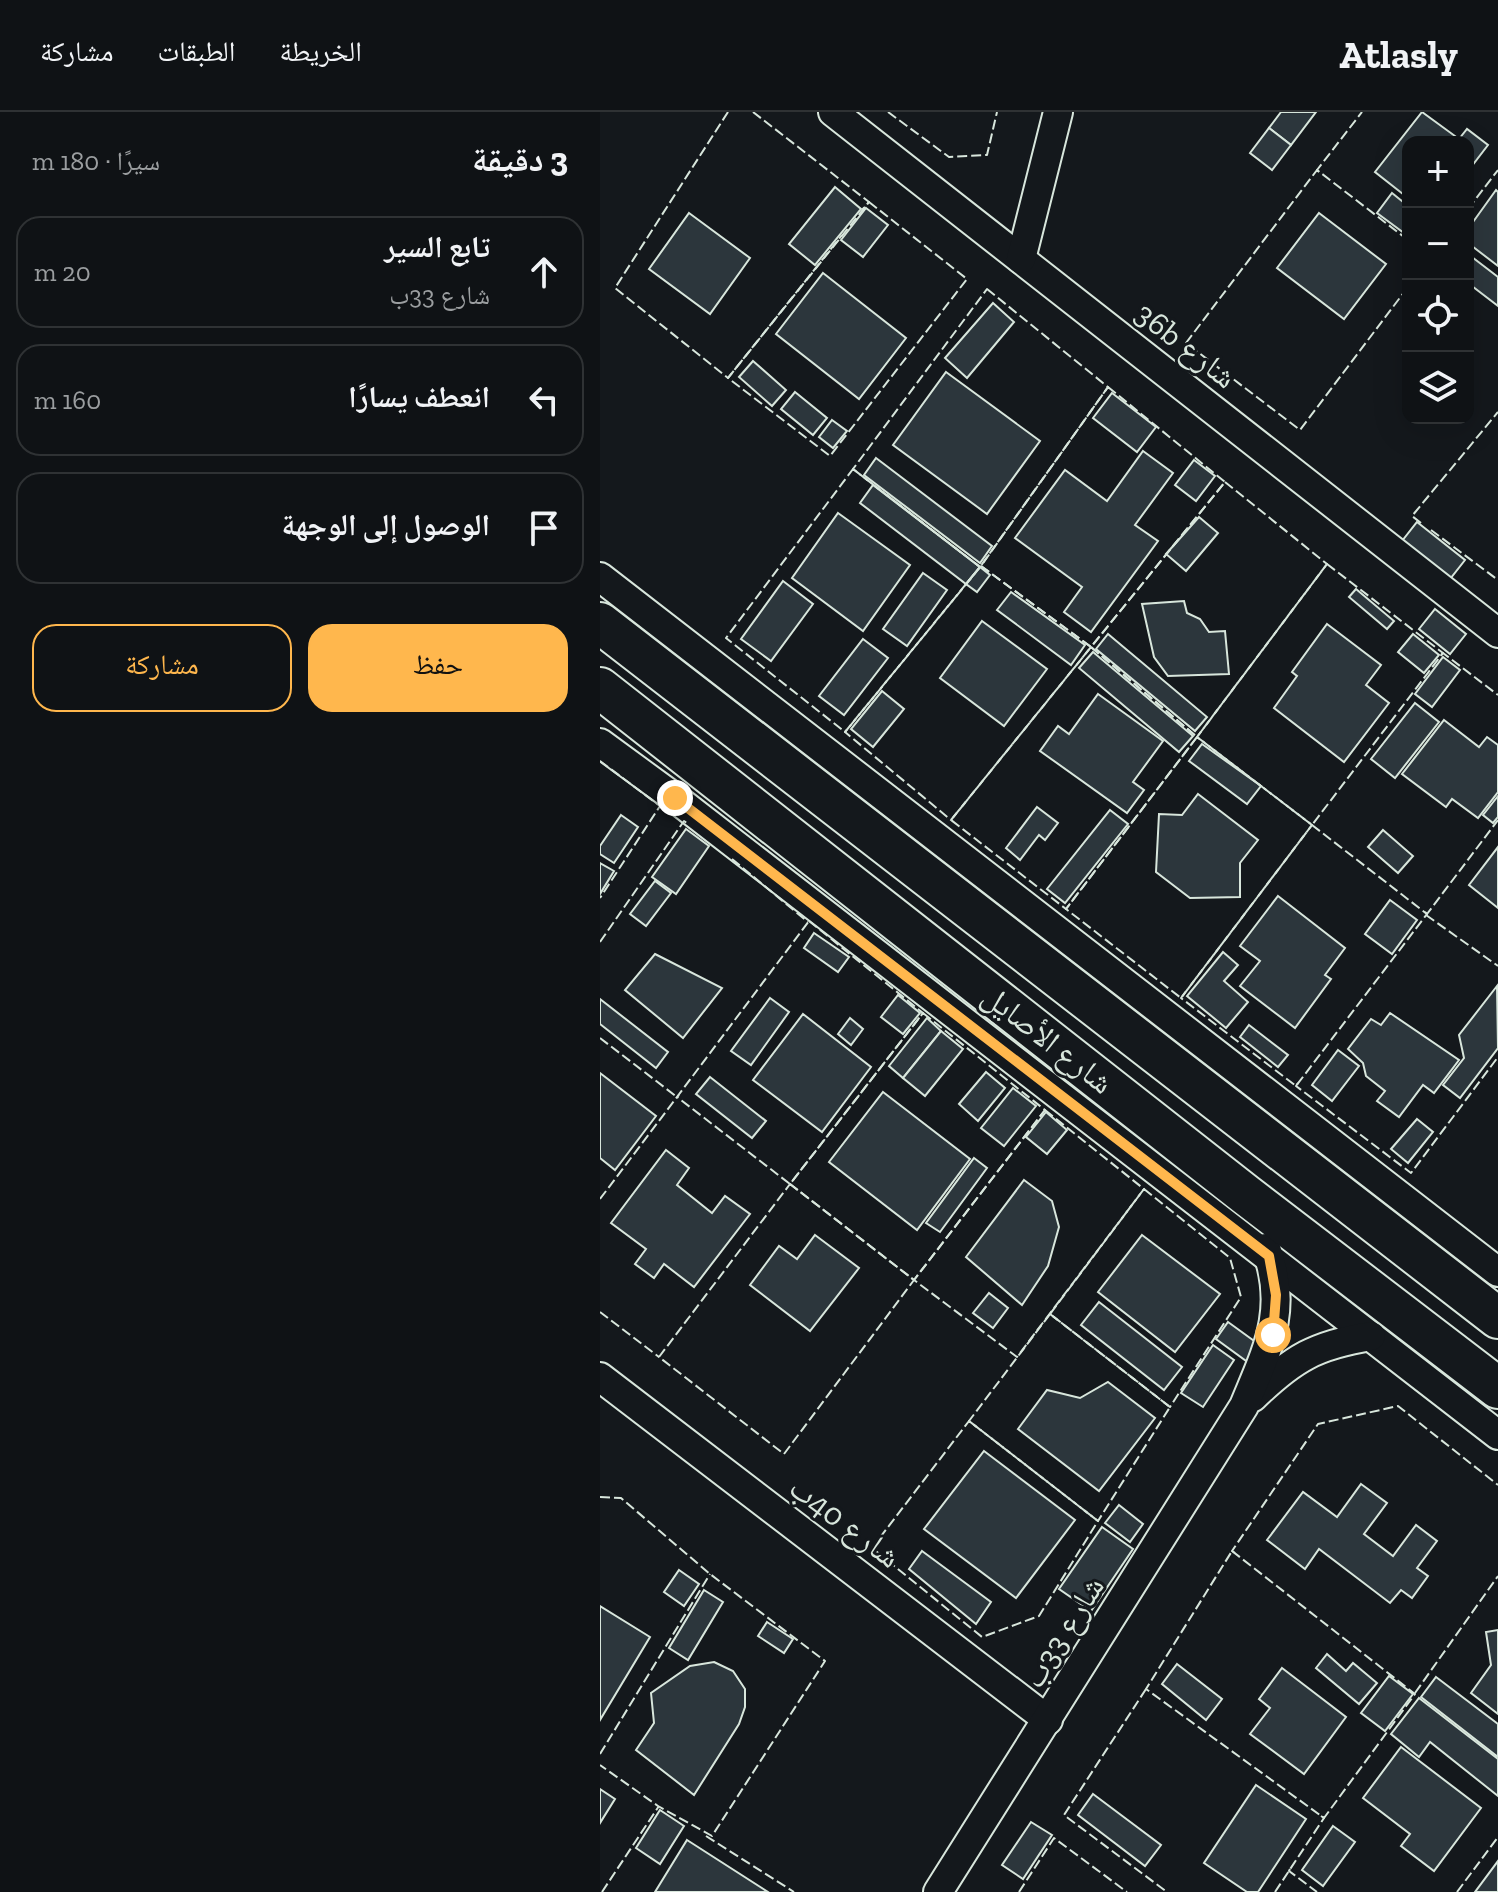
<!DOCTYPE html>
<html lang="ar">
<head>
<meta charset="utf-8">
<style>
	:root { --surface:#0f1215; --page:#1d2022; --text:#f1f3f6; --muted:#9b9ea0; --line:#2f3234; --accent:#ffb74d }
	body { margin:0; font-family:"Zilla Slab","Noto Naskh Arabic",serif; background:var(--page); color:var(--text); direction:rtl }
	.controls { position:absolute; right:24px; top:24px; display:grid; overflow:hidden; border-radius:16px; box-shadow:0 8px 32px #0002 }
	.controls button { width:72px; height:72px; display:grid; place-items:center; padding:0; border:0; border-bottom:2px solid var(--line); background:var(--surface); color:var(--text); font:40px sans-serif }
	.stop { position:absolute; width:24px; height:24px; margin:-18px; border:6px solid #ffb74d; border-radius:50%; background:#fff }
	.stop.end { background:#ffb74d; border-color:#fff; box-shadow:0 2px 8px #0008 }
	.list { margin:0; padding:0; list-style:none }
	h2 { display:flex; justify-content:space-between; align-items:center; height:104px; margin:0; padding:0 32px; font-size:34px }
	h2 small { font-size:26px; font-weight:400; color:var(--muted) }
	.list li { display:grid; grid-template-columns:52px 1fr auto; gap:24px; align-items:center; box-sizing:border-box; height:112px; margin:0 16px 16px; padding:0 16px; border:2px solid var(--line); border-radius:24px }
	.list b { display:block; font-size:30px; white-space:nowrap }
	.list p { margin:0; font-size:26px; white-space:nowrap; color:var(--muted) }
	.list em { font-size:26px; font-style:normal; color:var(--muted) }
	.actions { display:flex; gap:16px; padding:24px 32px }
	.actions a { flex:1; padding:18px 0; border:2px solid var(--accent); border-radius:24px; text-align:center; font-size:28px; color:var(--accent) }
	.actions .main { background:var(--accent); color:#111 }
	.icon { flex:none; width:44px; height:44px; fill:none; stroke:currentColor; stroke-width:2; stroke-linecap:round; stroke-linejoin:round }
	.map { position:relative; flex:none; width:898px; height:1780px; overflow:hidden; direction:ltr }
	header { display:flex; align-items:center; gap:48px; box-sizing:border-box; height:112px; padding:0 40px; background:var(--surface); border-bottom:2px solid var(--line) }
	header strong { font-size:38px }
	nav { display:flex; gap:44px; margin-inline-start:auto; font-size:28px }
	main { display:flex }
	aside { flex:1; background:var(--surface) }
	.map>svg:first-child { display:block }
	.building { fill:#2c363c; stroke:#d8e6dc; stroke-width:2 }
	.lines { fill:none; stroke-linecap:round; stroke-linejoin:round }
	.street-casing { stroke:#d8e6dc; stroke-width:32 }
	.secondary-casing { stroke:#d8e6dc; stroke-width:44 }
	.street { stroke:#14181c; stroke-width:28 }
	.secondary { stroke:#14181c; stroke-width:40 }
	.fence { stroke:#d8e6dc; stroke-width:2; stroke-dasharray:10 4; stroke-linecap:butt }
	.route { stroke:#ffb74d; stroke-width:10 }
	.labels { text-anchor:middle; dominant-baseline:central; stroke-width:6; stroke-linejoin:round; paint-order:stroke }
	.street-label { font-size:32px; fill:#d8e6dc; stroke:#14181c }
</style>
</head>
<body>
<header>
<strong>Atlasly</strong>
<nav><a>الخريطة</a><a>الطبقات</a><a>مشاركة</a></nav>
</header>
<main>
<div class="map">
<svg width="898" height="1780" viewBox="0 0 898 1780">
	<rect width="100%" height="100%" fill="#14181c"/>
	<!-- building -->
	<g class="building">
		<path d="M681 0H716L691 33 669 16Z"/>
		<path d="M822 0 859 27 867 17 888 33 868 59V30H808V86L775 60Z"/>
		<path d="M669 16 691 33 672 58 650 41Z"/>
		<path d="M235 75 261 97 215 153 189 132Z"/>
		<path d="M896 78 898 80V154L868 131V117Z"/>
		<path d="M792 81 808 94V124L777 101Z"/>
		<path d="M266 96 288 113 263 145 241 128Z"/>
		<path d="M89 101 150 146 110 202 49 157Z"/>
		<path d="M719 101 786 152 744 207 677 156Z"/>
		<path d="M868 142 898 165V194L868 171Z"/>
		<path d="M223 161 306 226 259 287 176 222Z"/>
		<path d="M393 191 414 210 367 266 345 246Z"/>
		<path d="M153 249 186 278 172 294 139 265Z"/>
		<path d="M346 260 440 329 387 402 293 333Z"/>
		<path d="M195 280 227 306 213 323 181 297Z"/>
		<path d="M512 281 556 315 537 340 493 306Z"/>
		<path d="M232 308 247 319 233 336 219 325Z"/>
		<path d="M543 339 573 361 535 413 558 429 491 520 464 500 482 475 415 426 465 358 507 389Z"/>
		<path d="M276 346 392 434 380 451 264 363Z"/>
		<path d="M594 348 615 364 596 389 575 373Z"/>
		<path d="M273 373 380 455 366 472 260 391Z"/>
		<path d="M238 401 310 453 263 519 192 466Z"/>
		<path d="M599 405 618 421 586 459 566 442Z"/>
		<path d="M817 410 865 448 850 467 802 429Z"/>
		<path d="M380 455 390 463 377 480 366 472Z"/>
		<path d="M323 461 347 478 307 534 283 517Z"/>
		<path d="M183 469 213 492 171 549 141 527Z"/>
		<path d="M756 477 794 509 787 517 749 485Z"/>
		<path d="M411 480 485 533 471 553 397 498Z"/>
		<path d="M584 489 587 501 600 507 609 520 625 519 629 562 568 564 554 545 542 492Z"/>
		<path d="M835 497 866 522 850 542 819 517Z"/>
		<path d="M382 509 447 557 404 614 340 566Z"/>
		<path d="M727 512 781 553 766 573 789 591 744 650 674 596 697 564 692 560Z"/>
		<path d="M508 522 607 605 595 619 496 537Z"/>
		<path d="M813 522 839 543 824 561 798 540Z"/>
		<path d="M263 527 288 546 244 603 219 584Z"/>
		<path d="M493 540 593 624 579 640 479 556Z"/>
		<path d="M843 545 860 558 832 595 815 582Z"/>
		<path d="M282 579 304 597 273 635 251 617Z"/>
		<path d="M498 582 563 629 533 670 544 678 527 701 440 639 458 614 469 622Z"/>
		<path d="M815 591 839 610 795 666 771 647Z"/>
		<path d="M844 608 879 635 887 625 898 633V680L878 706 852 687 846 695 802 662Z"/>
		<path d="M602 632 661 674 647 692 589 649Z"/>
		<path d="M598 682 658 728 640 751V785L590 786 556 760 559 702 582 703Z"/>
		<path d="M898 684V705L893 711 883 703Z"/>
		<path d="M437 695 458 711 445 728 439 723 420 748 406 736Z"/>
		<path d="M510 698 528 712 465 791 447 777Z"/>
		<path d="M21 703 38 715 14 751 0 742V734Z"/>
		<path d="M86 717 109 734 76 782 52 765Z"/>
		<path d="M783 718 813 744 798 761 768 735Z"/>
		<path d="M898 735V796L869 773Z"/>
		<path d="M0 751 14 759 0 782Z"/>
		<path d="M55 769 71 781 46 814 30 802Z"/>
		<path d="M678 784 745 836 725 863 731 867 695 916 640 874 660 849 640 834Z"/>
		<path d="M790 788 817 808 792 842 765 822Z"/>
		<path d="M214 821 249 845 238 860 204 836Z"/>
		<path d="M623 840 638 853 624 869 648 890 626 916 587 884Z"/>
		<path d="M55 842 122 876 83 926 25 878Z"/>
		<path d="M897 874 898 936 860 986 843 973 864 946 859 923Z"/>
		<path d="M298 883 320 901 303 922 281 905Z"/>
		<path d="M170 886 189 900 151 953 131 939Z"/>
		<path d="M0 887 68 940 56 956 0 912Z"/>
		<path d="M790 901 859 948 834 981 823 973 799 1005 777 989 785 979 766 964 763 951 748 937 771 907 781 913Z"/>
		<path d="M203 902 271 955 222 1020 153 968Z"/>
		<path d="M250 906 263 917 251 933 238 922Z"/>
		<path d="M327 906 341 919 303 966 289 954Z"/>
		<path d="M649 913 688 943 678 955 640 925Z"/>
		<path d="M341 919 363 937 325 984 303 966Z"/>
		<path d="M738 938 759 954 732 989 712 973Z"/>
		<path d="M386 960 405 976 378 1009 359 992Z"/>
		<path d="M0 961 56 1004 15 1058 0 1046Z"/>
		<path d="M110 965 166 1009 152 1026 96 982Z"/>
		<path d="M413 976 436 994 404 1034 381 1016Z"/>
		<path d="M283 980 370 1047 317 1118 229 1050Z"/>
		<path d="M446 1000 467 1018 447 1042 426 1025Z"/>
		<path d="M817 1007 833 1020 808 1051 791 1037Z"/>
		<path d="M66 1038 89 1056 77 1073 112 1101 125 1084 150 1102 94 1175 64 1152 54 1166 35 1152 46 1137 11 1111Z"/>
		<path d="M374 1046 387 1056 340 1120 326 1111Z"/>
		<path d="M424 1068 452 1089 459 1115 448 1154 422 1193 366 1145Z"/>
		<path d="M215 1123 259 1156 210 1219 150 1173 179 1134 197 1147Z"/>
		<path d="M542 1123 620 1182 575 1240 498 1180Z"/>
		<path d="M389 1181 408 1196 393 1216 373 1201Z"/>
		<path d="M499 1190 582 1255 564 1278 481 1213Z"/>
		<path d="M628 1210 661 1234 649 1251 616 1227Z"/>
		<path d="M613 1233 634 1248 603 1295 581 1281Z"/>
		<path d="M508 1270 555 1306 499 1379 418 1317 447 1278 480 1286Z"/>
		<path d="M384 1339 475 1408 416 1486 324 1417Z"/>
		<path d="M761 1372 787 1391 764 1422 793 1444 816 1413 837 1429 817 1456 828 1464 812 1486 801 1478 790 1491 719 1437 705 1457 667 1428 703 1380 737 1405Z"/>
		<path d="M519 1393 543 1412 530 1430 505 1411Z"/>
		<path d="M502 1415 533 1437 491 1499 459 1477Z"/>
		<path d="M322 1439 391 1490 376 1512 309 1457Z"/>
		<path d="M79 1458 99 1472 84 1494 64 1480Z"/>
		<path d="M104 1478 123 1490 88 1548 69 1536Z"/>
		<path d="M0 1494 50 1525 0 1608Z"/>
		<path d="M167 1510 193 1527 184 1541 158 1524Z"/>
		<path d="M898 1518V1602L871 1581 891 1553 886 1520Z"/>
		<path d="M727 1542 746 1559 753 1551 777 1571 759 1592 716 1556Z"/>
		<path d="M114 1550 133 1559 145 1577V1595L139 1612 94 1683 36 1638 54 1611 51 1581 90 1554Z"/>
		<path d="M577 1552 622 1587 606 1608 562 1572Z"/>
		<path d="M682 1556 746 1605 704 1662 650 1622 670 1596 659 1587Z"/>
		<path d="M789 1564 813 1582 785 1619 761 1601Z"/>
		<path d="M836 1565 898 1612V1645L821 1585Z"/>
		<path d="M819 1586 898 1647V1684L830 1630 819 1645 791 1622Z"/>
		<path d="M801 1635 881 1696 834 1759 801 1734 810 1722 763 1686Z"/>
		<path d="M656 1673 706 1707 658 1780H647L604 1751Z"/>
		<path d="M0 1677 15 1687 0 1711Z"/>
		<path d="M493 1682 561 1733 545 1754 478 1703Z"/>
		<path d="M60 1698 84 1714 60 1752 36 1736Z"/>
		<path d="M431 1710 452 1723 423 1767 402 1753Z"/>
		<path d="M733 1714 755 1730 723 1774 702 1758Z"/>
		<path d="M87 1728 168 1780H55Z"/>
		<path d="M898 1749V1780H875Z"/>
	</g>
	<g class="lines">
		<defs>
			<g id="street">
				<path d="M233 0 898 521"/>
				<path d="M421 147 458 0"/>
				<path d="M0 465 898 1160"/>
				<path d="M0 631 75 686 898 1323"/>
				<path d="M0 1265 448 1608"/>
				<path d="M653 1285C693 1246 716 1233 771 1224"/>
				<path d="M338 1780 644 1294C667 1238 689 1198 666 1136"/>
			</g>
			<g id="secondary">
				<path d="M0 511 898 1206"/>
				<path d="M0 576 646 1083 898 1276"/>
			</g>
		</defs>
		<!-- street casing -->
		<use href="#street" class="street-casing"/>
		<!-- secondary casing -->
		<use href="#secondary" class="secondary-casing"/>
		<!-- street -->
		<use href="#street" class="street"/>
		<!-- secondary -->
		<use href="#secondary" class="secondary"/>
		<!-- fence -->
		<g class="fence">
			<path d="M128 0 15 176 128 266 242 123"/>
			<path d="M153 0 269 90 262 98"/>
			<path d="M288 0 349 45 387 43 397 0"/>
			<path d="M719 60 717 58 762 0"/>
			<path d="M269 90 367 167 230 344 128 266Z"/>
			<path d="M868 97 898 58"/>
			<path d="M808 128 717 58 586 231 700 318 808 175"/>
			<path d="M387 177 508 275 380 455 253 357Z"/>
			<path d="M508 275 625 370 491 535 381 454Z"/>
			<path d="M253 357 380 455 245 620 126 526Z"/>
			<path d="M625 370 727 452 597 625 491 535Z"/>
			<path d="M821 411 812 404 898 300"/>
			<path d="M831 418 898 468"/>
			<path d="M727 452 843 541 712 713 597 625Z"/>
			<path d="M381 454 491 535 351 708 245 620Z"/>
			<path d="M491 535 597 625 466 797 351 708Z"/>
			<path d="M841 543 843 541 898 583"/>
			<path d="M597 625 712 713 581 886 466 797Z"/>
			<path d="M0 649 60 694 0 786"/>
			<path d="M712 713 827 802 696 974 581 886Z"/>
			<path d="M132 747 208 810"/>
			<path d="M825 800 827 802 898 708"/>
			<path d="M826 803 898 854"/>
			<path d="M209 809 323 901 190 1072 77 985Z"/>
			<path d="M0 830 84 709 88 712"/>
			<path d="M323 901 445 998 314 1168 190 1072Z"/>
			<path d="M0 926 77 985 79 983"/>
			<path d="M698 971 696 974 811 1061 898 945"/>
			<path d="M445 998 544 1077 417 1245 314 1168Z"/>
			<path d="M190 1072 314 1168 184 1342 59 1245Z"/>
			<path d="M544 1077 630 1146 641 1185 570 1295 450 1202Z"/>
			<path d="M0 1087 77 985"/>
			<path d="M0 1200 59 1245"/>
			<path d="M450 1202 570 1295 498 1409 369 1309Z"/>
			<path d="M369 1309 498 1409 439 1504 382 1525 272 1436Z"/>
			<path d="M0 1385 21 1386 110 1462 225 1549 112 1724 58 1694 0 1653"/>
			<path d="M632 1439 815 1582 724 1706 546 1577Z"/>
			<path d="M635 1441 632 1439 718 1312 798 1294 898 1373"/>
			<path d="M546 1577 464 1703 567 1780"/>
			<path d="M815 1581 898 1464"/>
			<path d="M0 1642 110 1462"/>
			<path d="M106 1724 194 1780"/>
			<path d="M690 1757 689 1759 717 1780"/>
			<path d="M2 1780 59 1694"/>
			<path d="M419 1780 454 1726 527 1780"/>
			<path d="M675 1780 724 1706 721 1704"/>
			<path d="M857 1780 898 1725"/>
		</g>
	</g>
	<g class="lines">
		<!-- route -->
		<path class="route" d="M75 686 669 1144 676 1183 673 1223"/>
	</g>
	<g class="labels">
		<!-- street labels -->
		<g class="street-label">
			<text transform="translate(586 233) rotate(38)">36b شارع</text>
			<text transform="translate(448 927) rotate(38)">شارع الأصايل</text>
			<text transform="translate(245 1410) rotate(37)">شارع 40ب</text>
			<text transform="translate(463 1520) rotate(-58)">شارع 33ب</text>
		</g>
	</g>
</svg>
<div class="controls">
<button>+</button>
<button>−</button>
<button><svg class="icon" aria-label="locate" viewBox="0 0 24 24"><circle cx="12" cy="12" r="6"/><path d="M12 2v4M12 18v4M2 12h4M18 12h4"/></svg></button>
<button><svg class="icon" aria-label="layers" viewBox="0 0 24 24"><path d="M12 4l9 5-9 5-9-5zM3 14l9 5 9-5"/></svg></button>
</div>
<div class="stop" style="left:673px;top:1223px"></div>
<div class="stop end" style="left:75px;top:686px"></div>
</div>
<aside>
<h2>3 دقيقة<small>سيرًا · 180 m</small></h2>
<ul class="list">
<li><svg class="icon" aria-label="ahead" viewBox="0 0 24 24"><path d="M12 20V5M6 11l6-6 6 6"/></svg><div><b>تابع السير</b><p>شارع 33ب</p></div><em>20 m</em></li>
<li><svg class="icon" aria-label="left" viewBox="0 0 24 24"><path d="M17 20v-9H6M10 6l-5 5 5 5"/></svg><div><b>انعطف يسارًا</b></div><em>160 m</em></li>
<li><svg class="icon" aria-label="arrive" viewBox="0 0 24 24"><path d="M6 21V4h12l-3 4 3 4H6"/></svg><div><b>الوصول إلى الوجهة</b></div></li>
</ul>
<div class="actions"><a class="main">حفظ</a><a>مشاركة</a></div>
</aside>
</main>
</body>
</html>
